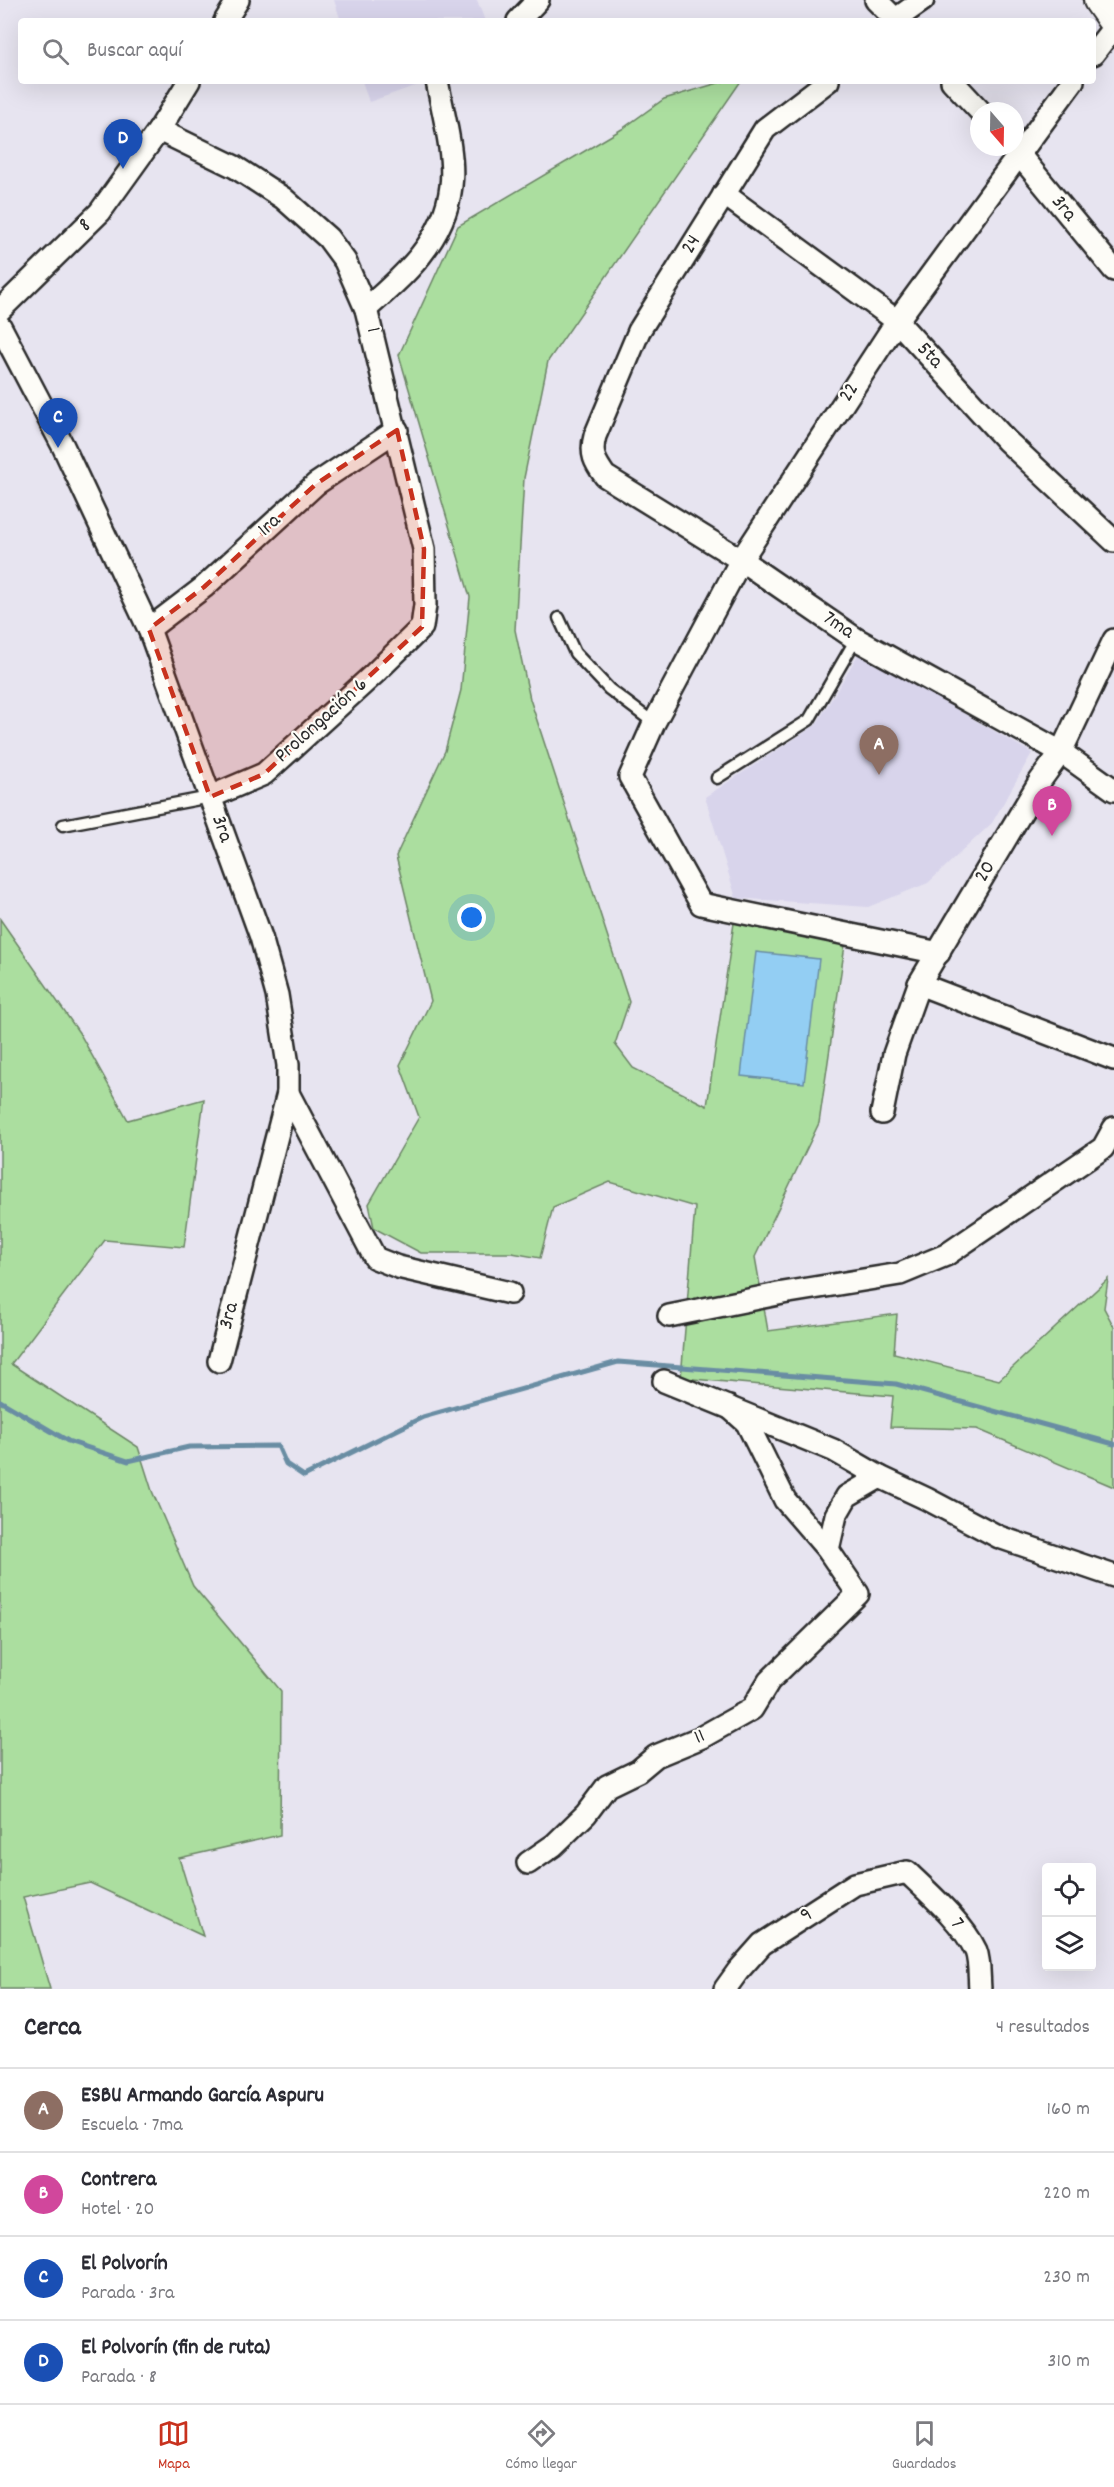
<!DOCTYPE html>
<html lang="es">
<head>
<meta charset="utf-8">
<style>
	:root { --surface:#fff; --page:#f2f2f3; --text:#2b2b33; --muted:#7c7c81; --line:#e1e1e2; --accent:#c8321e }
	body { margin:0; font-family:Dekko,sans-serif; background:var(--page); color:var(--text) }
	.controls { position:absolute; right:18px; bottom:18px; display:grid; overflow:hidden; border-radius:6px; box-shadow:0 6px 24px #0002 }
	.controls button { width:54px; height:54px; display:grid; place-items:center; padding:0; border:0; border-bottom:2px solid var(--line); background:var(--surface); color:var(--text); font:30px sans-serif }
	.compass { position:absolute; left:970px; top:102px; width:54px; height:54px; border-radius:50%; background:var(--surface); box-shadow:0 6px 24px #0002; rotate:160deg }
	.you { position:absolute; left:472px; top:918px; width:21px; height:21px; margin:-15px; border:4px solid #fff; border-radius:50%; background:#1a73e8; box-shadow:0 0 0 9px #1a73e833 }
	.badge { display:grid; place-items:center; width:39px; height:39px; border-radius:50%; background:var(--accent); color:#fff; font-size:20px; font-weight:700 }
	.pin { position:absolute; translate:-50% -50px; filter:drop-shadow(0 2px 3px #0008) }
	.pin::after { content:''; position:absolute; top:32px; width:21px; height:18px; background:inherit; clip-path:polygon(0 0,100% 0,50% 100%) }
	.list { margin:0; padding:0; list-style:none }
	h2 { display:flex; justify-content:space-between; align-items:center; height:78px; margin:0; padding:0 24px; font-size:26px }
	h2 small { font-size:20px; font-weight:400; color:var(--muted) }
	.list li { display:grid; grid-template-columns:39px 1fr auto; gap:18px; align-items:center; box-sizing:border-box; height:84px; padding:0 24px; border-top:2px solid var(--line) }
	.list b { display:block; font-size:22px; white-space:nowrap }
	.list p { margin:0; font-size:20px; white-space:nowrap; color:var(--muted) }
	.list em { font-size:20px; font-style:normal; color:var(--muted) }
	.icon { flex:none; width:33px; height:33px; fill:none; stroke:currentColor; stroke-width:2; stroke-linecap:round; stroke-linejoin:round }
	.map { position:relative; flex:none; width:1114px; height:1989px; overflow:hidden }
	.search { position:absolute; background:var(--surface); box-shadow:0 6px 24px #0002; left:18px; right:18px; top:18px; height:66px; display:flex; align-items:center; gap:15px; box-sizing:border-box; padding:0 21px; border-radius:6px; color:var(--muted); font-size:22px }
	.sheet { height:414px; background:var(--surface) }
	nav { display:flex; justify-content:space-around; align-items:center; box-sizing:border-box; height:84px; border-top:2px solid var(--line); background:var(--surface); font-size:16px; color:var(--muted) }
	nav a { display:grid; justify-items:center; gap:3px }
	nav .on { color:var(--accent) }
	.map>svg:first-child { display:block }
	.built { fill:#d8d4eb }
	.green { fill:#abde9f; stroke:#6b8465; stroke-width:1.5 }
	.water { fill:#93cef3; stroke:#698da3; stroke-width:1.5 }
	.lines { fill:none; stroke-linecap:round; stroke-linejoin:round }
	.stream { stroke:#698da3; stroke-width:5 }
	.lane-casing { stroke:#2b2b2b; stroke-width:15 }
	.street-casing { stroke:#2b2b2b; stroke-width:26 }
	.secondary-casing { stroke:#2b2b2b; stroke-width:36 }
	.lane { stroke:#fdfcf7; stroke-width:10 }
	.street { stroke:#fdfcf7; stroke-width:21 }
	.secondary { stroke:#fdfcf7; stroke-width:32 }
	.marked { fill:#c8321e; fill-opacity:0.2; stroke:#c8321e; stroke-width:4.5; stroke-dasharray:12 8; stroke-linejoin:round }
	.labels { text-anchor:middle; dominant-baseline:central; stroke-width:4.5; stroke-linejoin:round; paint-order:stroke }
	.street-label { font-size:21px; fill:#2b2b2b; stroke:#fdfcf7 }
</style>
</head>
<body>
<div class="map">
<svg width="1114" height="1989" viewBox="0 0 1114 1989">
	<rect width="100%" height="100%" fill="#e7e4f0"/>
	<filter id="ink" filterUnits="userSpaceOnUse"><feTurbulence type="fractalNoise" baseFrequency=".0167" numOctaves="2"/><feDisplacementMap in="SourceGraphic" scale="12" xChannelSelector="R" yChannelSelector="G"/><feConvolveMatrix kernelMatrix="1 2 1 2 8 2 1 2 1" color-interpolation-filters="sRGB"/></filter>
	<g filter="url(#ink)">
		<!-- built -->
		<g class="built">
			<path d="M334 0H477L485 21H341Z"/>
			<path d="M362 81H429L369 102Z"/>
			<path d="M859 653 1032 753 992 823 928 883 868 907 736 898 705 797 816 725Z"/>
		</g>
		<!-- green -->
		<g class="green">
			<path d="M725 81H741L548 361 524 478 515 630 530 699 629 1002 615 1044 633 1068 707 1106 734 923 846 938 819 1123 755 1257 768 1331 897 1314 894 1353 999 1380 1108 1279 1104 1308 1114 1327V1487L977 1429 890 1427 893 1396 681 1378 695 1207 610 1182 553 1207 540 1258 512 1253H421L374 1228 369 1204 419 1117 400 1065 431 1001 396 856 445 751 461 690 470 597 399 355 458 226 622 129 664 99Z"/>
			<path d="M0 919 80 1034 128 1120 204 1099 184 1247 105 1240 11 1364 138 1447 152 1491 193 1586 281 1691 280 1835 179 1858 203 1936 90 1883 23 1897 50 1989H0Z"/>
		</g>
		<!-- water -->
		<path class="water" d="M756 952 819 959 804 1083 741 1076Z"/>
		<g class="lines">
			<!-- stream -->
			<path class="stream" d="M0 1401 68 1441 128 1461 189 1447 278 1446 286 1464 304 1476 423 1417 618 1362 896 1384 1114 1444"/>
			<defs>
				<g id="lane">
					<path d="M559 618 575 653 609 689 654 723"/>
					<path d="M717 778 809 720 856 639"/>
					<path d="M63 825 210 797"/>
				</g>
				<g id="street">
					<path d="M876 0 897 21"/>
					<path d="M225 21 238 0"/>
					<path d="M518 21 538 0"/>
					<path d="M893 21 923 0"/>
					<path d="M1093 54 1114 27"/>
					<path d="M828 81 765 129 639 331 595 436C590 454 595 462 605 476L741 560 856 639 1061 752 1114 790"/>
					<path d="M952 81 980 111"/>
					<path d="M159 130 235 167 283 198 328 238 345 261 366 309 424 549 425 605 422 627 374 674 264 774 210 797"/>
					<path d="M1013 147 1114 270"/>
					<path d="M724 194 897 321 1006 440 1114 541"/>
					<path d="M366 309C404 276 445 240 451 186 455 155 443 113 437 81"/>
					<path d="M0 310 100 212 159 130 189 81"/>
					<path d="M0 326 63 446 149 629 261 937 277 995 288 1065V1093L219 1361"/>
					<path d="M149 629 204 587 316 484 397 430"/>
					<path d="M939 953 701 904 630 777 654 723 741 560 897 321 1073 81"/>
					<path d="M919 984 1114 1059"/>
					<path d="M288 1093 375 1258 398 1267 510 1293"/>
					<path d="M882 1113 894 1054 919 984 1040 781 1061 752 1114 640"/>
					<path d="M669 1316 783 1293 900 1274 946 1255 1103 1148 1114 1128"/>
					<path d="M664 1381 833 1450 880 1477"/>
					<path d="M828 1550 836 1515 847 1496 880 1477 927 1499 999 1537 1114 1576"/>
					<path d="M528 1863 554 1845 586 1814 607 1786 638 1771 656 1756 702 1737 752 1709 769 1681 858 1594 828 1550 785 1500 747 1423 729 1407"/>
					<path d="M725 1989 738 1971 762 1944 855 1884 907 1872C929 1893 963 1923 976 1951 980 1961 979 1978 980 1989"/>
				</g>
				<path id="secondary" d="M1100 0 1114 20"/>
			</defs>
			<!-- lane casing -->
			<use href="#lane" class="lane-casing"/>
			<!-- street casing -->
			<use href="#street" class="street-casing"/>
			<!-- secondary casing -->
			<use href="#secondary" class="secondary-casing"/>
			<!-- lane -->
			<use href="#lane" class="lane"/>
			<!-- street -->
			<use href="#street" class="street"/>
			<!-- secondary -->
			<use href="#secondary" class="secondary"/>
		</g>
	</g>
	<!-- marked area -->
	<path class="marked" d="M397 430 424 549 422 627 264 774 210 797 149 629 204 587 316 484Z"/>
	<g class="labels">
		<!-- street labels -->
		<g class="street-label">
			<text transform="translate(1063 209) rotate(51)">3ra</text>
			<text transform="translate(86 226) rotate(-45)">8</text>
			<text transform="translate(692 245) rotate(-58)">24</text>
			<text transform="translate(372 330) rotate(76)">1</text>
			<text transform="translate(929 356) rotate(47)">5ta</text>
			<text transform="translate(850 393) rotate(-57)">22</text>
			<text transform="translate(270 526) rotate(-43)">1ra</text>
			<text transform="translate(838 626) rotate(34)">7ma</text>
			<text transform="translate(322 721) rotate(-42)">Prolongación 6</text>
			<text transform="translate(221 829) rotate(71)">3ra</text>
			<text transform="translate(986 872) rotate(-60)">20</text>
			<text transform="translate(230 1316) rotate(-76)">3ra</text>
			<text transform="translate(700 1738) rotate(-25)">11</text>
			<text transform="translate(807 1916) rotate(-32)">9</text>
			<text transform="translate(956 1924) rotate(53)">7</text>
		</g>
	</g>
</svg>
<div class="controls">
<button><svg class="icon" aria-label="locate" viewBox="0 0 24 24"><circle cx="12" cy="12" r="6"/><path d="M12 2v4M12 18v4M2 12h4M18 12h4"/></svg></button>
<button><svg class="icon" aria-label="layers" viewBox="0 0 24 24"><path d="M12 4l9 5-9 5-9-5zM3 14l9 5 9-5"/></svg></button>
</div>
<svg class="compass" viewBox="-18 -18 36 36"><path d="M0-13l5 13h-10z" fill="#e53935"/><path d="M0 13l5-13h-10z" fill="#7c7c81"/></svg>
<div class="you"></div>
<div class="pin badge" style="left:879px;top:775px;background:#8d6e63">A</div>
<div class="pin badge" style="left:1052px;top:836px;background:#d1479c">B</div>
<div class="pin badge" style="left:58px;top:448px;background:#1a4fb4">C</div>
<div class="pin badge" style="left:123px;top:169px;background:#1a4fb4">D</div>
<div class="search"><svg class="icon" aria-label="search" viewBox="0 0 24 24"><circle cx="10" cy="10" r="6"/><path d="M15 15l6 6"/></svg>Buscar aquí</div>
</div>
<section class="sheet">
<h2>Cerca<small>4 resultados</small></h2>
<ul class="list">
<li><span class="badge" style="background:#8d6e63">A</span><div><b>ESBU Armando García Aspuru</b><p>Escuela · 7ma</p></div><em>160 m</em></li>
<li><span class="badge" style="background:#d1479c">B</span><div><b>Contrera</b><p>Hotel · 20</p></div><em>220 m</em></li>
<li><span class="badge" style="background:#1a4fb4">C</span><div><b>El Polvorín</b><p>Parada · 3ra</p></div><em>230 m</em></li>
<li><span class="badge" style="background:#1a4fb4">D</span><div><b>El Polvorín (fin de ruta)</b><p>Parada · 8</p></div><em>310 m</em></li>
</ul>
</section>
<nav>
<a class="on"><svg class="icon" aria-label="map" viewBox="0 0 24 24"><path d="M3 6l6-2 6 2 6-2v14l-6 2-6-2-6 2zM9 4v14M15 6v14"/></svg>Mapa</a>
<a><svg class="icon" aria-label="directions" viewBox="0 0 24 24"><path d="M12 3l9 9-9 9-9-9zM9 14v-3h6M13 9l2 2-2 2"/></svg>Cómo llegar</a>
<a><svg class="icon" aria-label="saved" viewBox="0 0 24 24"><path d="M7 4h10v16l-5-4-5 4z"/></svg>Guardados</a>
</nav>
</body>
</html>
